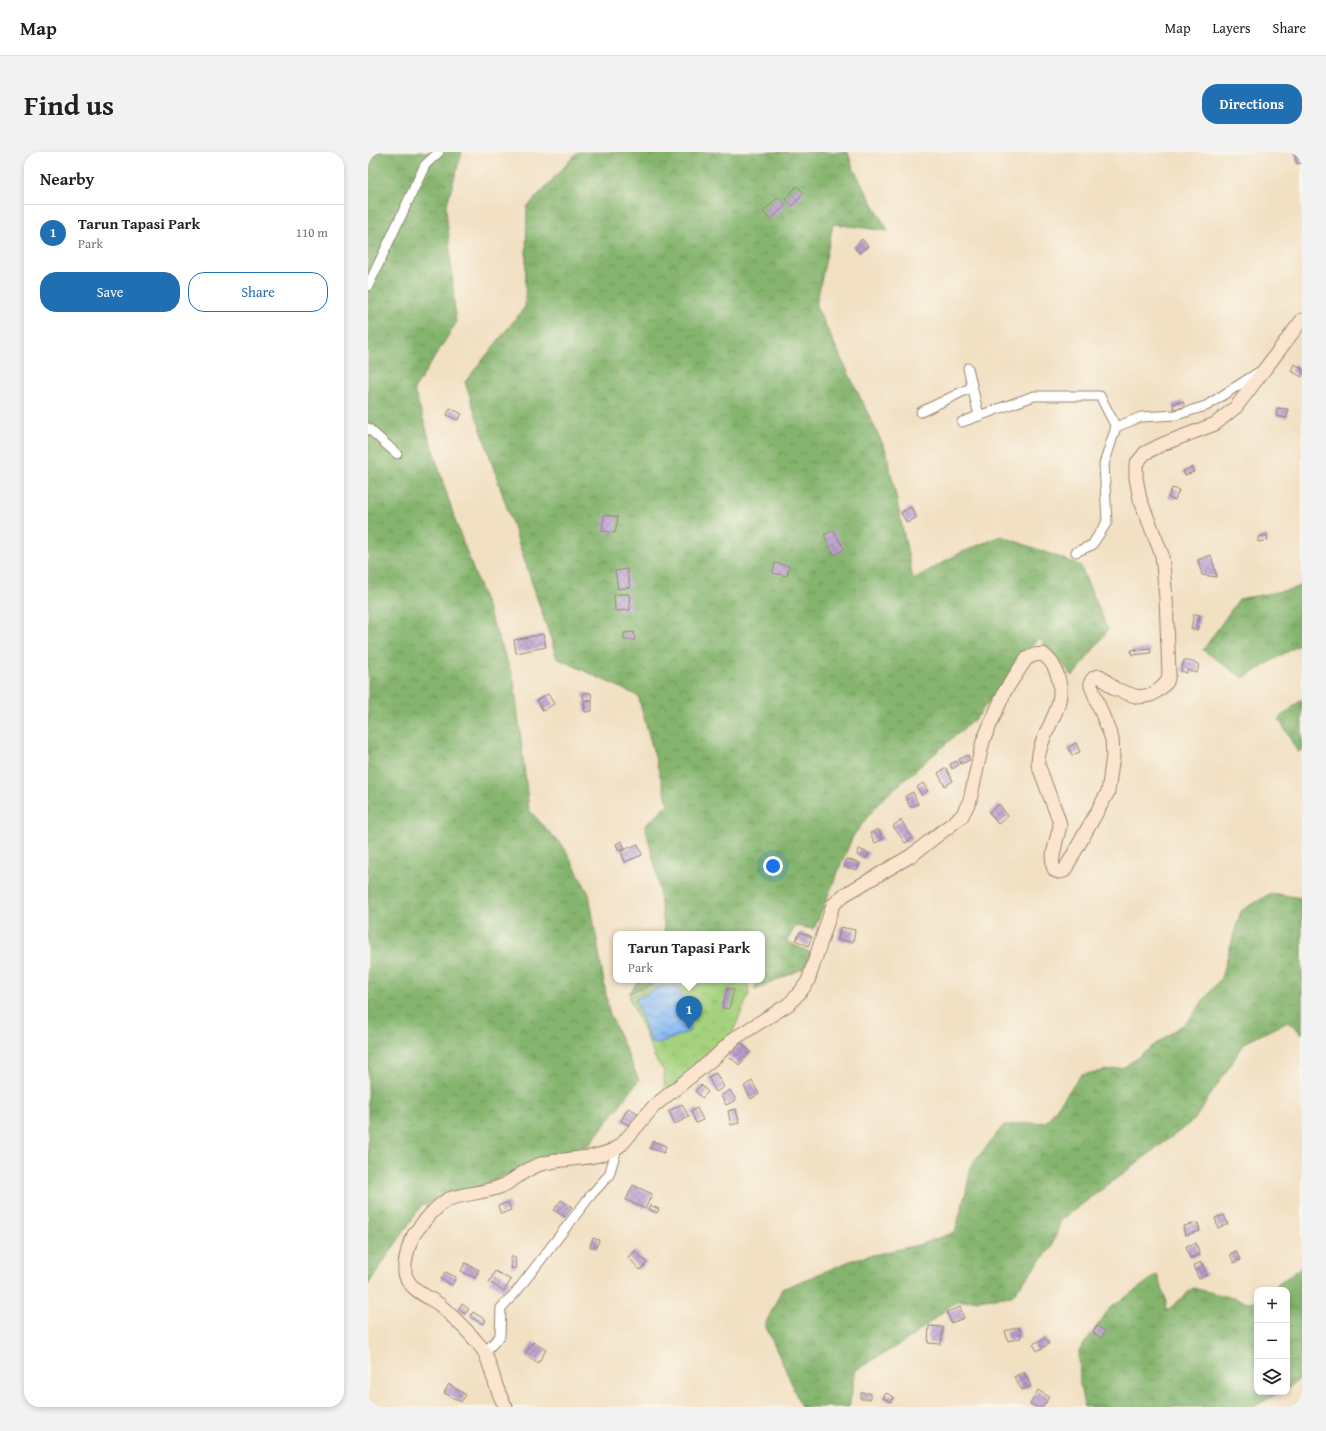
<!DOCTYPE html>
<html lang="en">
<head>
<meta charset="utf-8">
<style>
	:root { --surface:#fff; --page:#f2f2f2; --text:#202124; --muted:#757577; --line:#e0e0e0; --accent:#1f6fb2 }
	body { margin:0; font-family:"Gentium Book Plus",serif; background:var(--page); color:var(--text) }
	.controls { position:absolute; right:12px; bottom:12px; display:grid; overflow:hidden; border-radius:8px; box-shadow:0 2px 6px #0003 }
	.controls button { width:36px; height:36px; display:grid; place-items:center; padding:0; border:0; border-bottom:1px solid var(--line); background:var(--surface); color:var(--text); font:20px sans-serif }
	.you { position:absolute; left:405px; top:714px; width:14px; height:14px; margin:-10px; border:3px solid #fff; border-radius:50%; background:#1a73e8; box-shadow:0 0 0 6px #1a73e833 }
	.badge { display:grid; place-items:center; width:26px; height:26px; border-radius:50%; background:var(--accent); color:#fff; font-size:13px; font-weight:700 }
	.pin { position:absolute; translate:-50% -33px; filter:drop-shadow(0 1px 2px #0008) }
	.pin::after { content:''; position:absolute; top:21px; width:14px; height:12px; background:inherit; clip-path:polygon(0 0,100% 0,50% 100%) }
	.popup { position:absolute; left:245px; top:779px; width:152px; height:52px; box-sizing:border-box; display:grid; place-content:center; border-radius:8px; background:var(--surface); filter:drop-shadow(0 1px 3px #0005); font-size:13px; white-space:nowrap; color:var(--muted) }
	.popup b { font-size:15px; color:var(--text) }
	.popup::after { content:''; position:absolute; left:50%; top:100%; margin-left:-8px; border:8px solid transparent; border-top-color:var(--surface) }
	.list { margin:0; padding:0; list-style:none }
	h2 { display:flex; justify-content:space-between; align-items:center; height:52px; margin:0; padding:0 16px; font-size:17px }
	h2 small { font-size:13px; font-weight:400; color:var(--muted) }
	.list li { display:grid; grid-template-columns:26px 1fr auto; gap:12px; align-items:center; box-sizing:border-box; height:56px; padding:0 16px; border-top:1px solid var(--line) }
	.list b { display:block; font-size:15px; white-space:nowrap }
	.list p { margin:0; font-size:13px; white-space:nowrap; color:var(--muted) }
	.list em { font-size:13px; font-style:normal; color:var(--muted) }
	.actions { display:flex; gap:8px; padding:12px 16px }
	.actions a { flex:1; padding:9px 0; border:1px solid var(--accent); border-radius:16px; text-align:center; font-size:14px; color:var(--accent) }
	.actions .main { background:var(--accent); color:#fff }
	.icon { flex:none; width:22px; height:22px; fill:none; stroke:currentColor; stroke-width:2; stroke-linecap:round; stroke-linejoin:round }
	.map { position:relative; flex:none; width:934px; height:1255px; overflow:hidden; border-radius:16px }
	header { display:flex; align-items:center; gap:24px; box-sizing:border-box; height:56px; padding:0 20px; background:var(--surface); border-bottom:1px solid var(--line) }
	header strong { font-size:19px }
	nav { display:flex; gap:22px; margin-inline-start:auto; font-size:14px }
	.intro { display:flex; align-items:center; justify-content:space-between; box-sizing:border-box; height:96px; padding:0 24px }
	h1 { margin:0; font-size:28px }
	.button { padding:10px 18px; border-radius:16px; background:var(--accent); color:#fff; font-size:14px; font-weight:700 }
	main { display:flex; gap:24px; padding:0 24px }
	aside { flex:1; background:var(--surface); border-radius:16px; box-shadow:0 2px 6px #0003 }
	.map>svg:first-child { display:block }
	.forest { fill:url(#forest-crowns); stroke:#606f46 }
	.park { fill:url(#park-crowns); stroke:#707e4e }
	.water { fill:url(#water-waves); stroke:#607288 }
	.building { fill:url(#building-cross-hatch) }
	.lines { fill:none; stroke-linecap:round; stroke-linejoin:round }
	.street-casing { stroke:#968570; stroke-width:11 }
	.secondary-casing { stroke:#968570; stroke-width:15 }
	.street { stroke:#fff; stroke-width:9 }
	.secondary { stroke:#fce5cf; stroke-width:13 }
</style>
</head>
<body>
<header>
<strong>Map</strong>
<nav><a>Map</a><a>Layers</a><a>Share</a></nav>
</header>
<div class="intro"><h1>Find us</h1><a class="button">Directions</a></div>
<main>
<aside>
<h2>Nearby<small></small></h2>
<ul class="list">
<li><span class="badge">1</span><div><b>Tarun Tapasi Park</b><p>Park</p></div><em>110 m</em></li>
</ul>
<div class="actions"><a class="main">Save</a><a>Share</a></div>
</aside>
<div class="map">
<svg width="934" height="1255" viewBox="0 0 934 1255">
	<defs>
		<pattern id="forest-crowns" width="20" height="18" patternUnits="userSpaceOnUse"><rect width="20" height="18" fill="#84b46d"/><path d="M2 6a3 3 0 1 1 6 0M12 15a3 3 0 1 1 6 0" fill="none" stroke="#6d9359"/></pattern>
		<pattern id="park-crowns" width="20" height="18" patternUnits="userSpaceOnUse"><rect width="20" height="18" fill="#a6d27e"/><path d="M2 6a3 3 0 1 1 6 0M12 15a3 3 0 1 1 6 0" fill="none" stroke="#90b46c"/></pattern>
		<pattern id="water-waves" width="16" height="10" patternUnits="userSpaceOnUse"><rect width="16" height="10" fill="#86b9f3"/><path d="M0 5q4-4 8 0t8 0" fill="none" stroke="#6f97c4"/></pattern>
		<pattern id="building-cross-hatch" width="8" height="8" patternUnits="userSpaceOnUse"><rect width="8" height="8" fill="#b99bd0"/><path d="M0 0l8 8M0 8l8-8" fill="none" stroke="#987fa8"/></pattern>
	</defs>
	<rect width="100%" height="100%" fill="#fbf7ec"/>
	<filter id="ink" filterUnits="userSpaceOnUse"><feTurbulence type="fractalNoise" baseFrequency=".025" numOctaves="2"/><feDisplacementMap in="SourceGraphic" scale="8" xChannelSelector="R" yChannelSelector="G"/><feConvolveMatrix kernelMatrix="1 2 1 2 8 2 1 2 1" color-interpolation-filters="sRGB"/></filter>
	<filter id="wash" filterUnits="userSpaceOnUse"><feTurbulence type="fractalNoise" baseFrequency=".012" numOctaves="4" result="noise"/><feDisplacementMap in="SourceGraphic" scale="16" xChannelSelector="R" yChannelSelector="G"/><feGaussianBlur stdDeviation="0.9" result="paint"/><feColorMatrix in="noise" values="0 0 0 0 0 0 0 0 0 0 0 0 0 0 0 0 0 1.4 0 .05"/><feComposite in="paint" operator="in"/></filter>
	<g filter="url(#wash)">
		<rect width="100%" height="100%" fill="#f2e0c3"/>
		<!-- forest -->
		<g class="forest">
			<path d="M0 0H94L78 55 88 171 46 238 88 371 146 528 161 658 197 697 221 742 241 860 271 928 221 993 164 1011 115 1033 53 1054 0 1133Z"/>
			<path d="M210 0H480L484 14 520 79 465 72 448 154 519 301 545 427 594 400 633 384 712 413 740 478 705 524 671 486 652 508 610 564 512 649 485 684 446 777 427 774 419 789 443 801 436 816 387 838 388 828H394V782H297L289 722 277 674 300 652 270 544 189 506 97 230 157 155 159 55Z"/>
			<path d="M934 433V497L931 493 875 526 835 498 871 447 925 437Z"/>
			<path d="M934 547V599H929L911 567Z"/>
			<path d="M903 741 934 746V882L920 869 877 891 826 968 693 1068 683 1096 644 1144 588 1150 542 1186 488 1218 481 1255H433L420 1223 397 1173 414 1137 487 1107 554 1092 587 1080 598 1040 603 1014 636 973 678 970 713 923 756 915 820 869 853 826 873 759Z"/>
			<path d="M271 828H293L261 842Z"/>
			<path d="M934 1114V1225L919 1237V1138H903Z"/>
			<path d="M789 1123 797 1144 799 1159 825 1136 885 1151 889 1148V1240H913L885 1255H716L712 1232 711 1199 742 1156Z"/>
		</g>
		<!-- park -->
		<path class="park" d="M297 828 312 831 316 828H379L381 842 363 884 297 942 296 919 288 908 261 845Z"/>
		<!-- water -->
		<path class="water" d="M296 833 309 834 323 864 322 879 291 892 283 891 267 847Z"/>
		<g id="blocks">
			<!-- building -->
			<g class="building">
				<path d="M926 0H934V11L929 12Z"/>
				<path d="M429 34 436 41 425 54 417 47Z"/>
				<path d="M410 45 418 53 403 68 395 60Z"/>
				<path d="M494 87 500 94 491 101 486 95Z"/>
				<path d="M926 212 934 216V225L923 219Z"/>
				<path d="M815 249 817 255 806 257 805 252Z"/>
				<path d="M82 256 94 262 90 268 79 263Z"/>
				<path d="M909 256 920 257 919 266 908 264Z"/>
				<path d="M824 315 826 320 817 323 815 319Z"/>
				<path d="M804 336 811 338 807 348 800 346Z"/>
				<path d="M543 355 548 366 539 371 533 361Z"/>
				<path d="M236 363 250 365 247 381 234 379Z"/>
				<path d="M466 378 476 397 466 403 456 383Z"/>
				<path d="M899 383 900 388 890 390V385Z"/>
				<path d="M843 403 849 425 834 423 830 408Z"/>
				<path d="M407 411 421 414 419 424 405 421Z"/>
				<path d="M259 417 262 435 250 437 247 419Z"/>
				<path d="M246 442H261L262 458 247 459Z"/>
				<path d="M826 462 832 463 829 478 823 476Z"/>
				<path d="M266 480 267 488H256V481Z"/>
				<path d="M175 482 178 495 148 501 146 488Z"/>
				<path d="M782 496 783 501 764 503 763 498Z"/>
				<path d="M816 508 831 512 829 521 819 518V521L813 519Z"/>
				<path d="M215 541H223L224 548H216Z"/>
				<path d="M180 542 186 552 175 559 169 548Z"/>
				<path d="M224 549V559L217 560 216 550Z"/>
				<path d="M708 591 712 600 704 603 700 595Z"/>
				<path d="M600 603 602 608 593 612 591 607Z"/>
				<path d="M589 609 591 613 584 617 582 612Z"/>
				<path d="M578 616 585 629 577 634 570 621Z"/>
				<path d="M555 631 560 639 554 643 549 635Z"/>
				<path d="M545 640 550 652 542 655 537 644Z"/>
				<path d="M631 652 640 664 630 672 621 660Z"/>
				<path d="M533 668 545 686 537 691 525 674Z"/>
				<path d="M510 677 515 687 507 691 502 681Z"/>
				<path d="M253 689 257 696 251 699 248 692Z"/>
				<path d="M270 692 274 703 257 710 253 699Z"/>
				<path d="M491 697 501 701 498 707 489 703Z"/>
				<path d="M478 707 492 711 489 718 476 715Z"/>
				<path d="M472 775 487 778 485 790 470 788Z"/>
				<path d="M432 780 444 785 440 794 428 788Z"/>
				<path d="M359 836 366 838 361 857 354 856Z"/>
				<path d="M373 891 383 900 371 913 361 904Z"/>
				<path d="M348 921 356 935 348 940 340 925Z"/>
				<path d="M384 929 391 942 383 947 376 934Z"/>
				<path d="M333 933 340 940 334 946 327 939Z"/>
				<path d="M362 938 368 948 358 953 353 944Z"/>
				<path d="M314 952 321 965 307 972 301 959Z"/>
				<path d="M260 956 270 961 263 974 253 969Z"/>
				<path d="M329 956 335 968 328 971 323 959Z"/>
				<path d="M368 957 371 971 363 973 360 959Z"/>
				<path d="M285 989 298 994 296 1001 282 996Z"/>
				<path d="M265 1033 284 1042 277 1057 258 1048Z"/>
				<path d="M193 1048 204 1055 197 1065 186 1058Z"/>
				<path d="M140 1050 143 1058 133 1062 130 1054Z"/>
				<path d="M282 1053 291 1057 289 1061 280 1057Z"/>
				<path d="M856 1063 860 1072 850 1076 847 1066Z"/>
				<path d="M830 1071 832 1079 817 1083 815 1074Z"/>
				<path d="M225 1086 231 1088 228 1096 222 1094Z"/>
				<path d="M828 1091 832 1103 822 1106 818 1094Z"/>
				<path d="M267 1099 279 1111 272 1118 260 1105Z"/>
				<path d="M868 1099 872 1108 866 1111 862 1102Z"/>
				<path d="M143 1105H147L148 1116H143Z"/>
				<path d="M833 1110 839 1123 831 1127 825 1114Z"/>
				<path d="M97 1111 111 1118 107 1126 93 1119Z"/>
				<path d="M127 1119 143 1128 136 1139 121 1130Z"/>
				<path d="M77 1120 88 1125 84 1133 73 1127Z"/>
				<path d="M94 1152 101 1157 97 1162 90 1157Z"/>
				<path d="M592 1155 596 1166 583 1171 579 1160Z"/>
				<path d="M105 1160 118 1168 115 1172 102 1165Z"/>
				<path d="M561 1174 575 1175 573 1192 560 1191Z"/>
				<path d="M729 1174 737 1179 734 1186 725 1181Z"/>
				<path d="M651 1175 653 1186 640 1189 637 1179Z"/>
				<path d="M677 1186 681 1192 669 1199 665 1192Z"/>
				<path d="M165 1190 178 1198 170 1211 157 1203Z"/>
				<path d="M656 1220 663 1234 654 1238 646 1225Z"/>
				<path d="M81 1232 98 1243 93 1250 76 1241Z"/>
				<path d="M670 1238 681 1245 675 1255H668L662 1252Z"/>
				<rect x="493" y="1241" width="9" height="6"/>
				<path d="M518 1241 526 1245 523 1250 515 1246Z"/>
			</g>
		</g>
	</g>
	<g filter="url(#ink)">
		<use href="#blocks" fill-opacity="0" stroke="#968570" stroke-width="1"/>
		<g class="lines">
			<defs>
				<g id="street">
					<path d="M0 134 57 13 71 0"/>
					<path d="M600 216 611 264"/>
					<path d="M553 260 604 235"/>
					<path d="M594 270 666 244H732L748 275 773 265 808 263 838 254 891 220"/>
					<path d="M0 276 29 302"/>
					<path d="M708 400 724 393 739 370 736 312 748 275"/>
					<path d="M117 1200 132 1184 133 1156 148 1140 223 1043 241 1023 249 996"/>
				</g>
				<path id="secondary" d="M138 1255C127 1239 125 1219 117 1201 115 1197 111 1193 108 1189 99 1178 83 1163 72 1153 61 1145 46 1140 39 1127 33 1117 41 1090 47 1081 54 1071 70 1052 81 1047 98 1041 117 1041 134 1034 149 1027 156 1017 173 1012 201 1004 231 1010 254 992L286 954 346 906 367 886 421 852 433 839 440 829 465 753 476 743 544 703 594 664 602 648 615 589 637 539 658 507 666 503 675 502C683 509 687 514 690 525 700 557 672 578 670 609 669 613 673 619 674 623 678 634 682 645 686 655 688 660 691 667 692 673 692 679 673 727 696 719L740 640 745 604 744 587 723 534C722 528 726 524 732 524L747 537 770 545 783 543 792 537 799 530 801 522 798 446 794 403 772 347 768 326V312L777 301 795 292 847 272 868 255 934 168"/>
			</defs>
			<!-- street casing -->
			<use href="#street" class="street-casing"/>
			<!-- secondary casing -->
			<use href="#secondary" class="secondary-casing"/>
			<!-- street -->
			<use href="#street" class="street"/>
			<!-- secondary -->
			<use href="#secondary" class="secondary"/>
		</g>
	</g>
</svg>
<div class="controls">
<button>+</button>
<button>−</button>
<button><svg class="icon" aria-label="layers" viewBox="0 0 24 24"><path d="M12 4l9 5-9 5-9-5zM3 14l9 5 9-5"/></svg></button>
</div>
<div class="you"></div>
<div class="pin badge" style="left:321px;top:877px">1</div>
<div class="popup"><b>Tarun Tapasi Park</b>Park</div>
</div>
</main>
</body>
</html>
